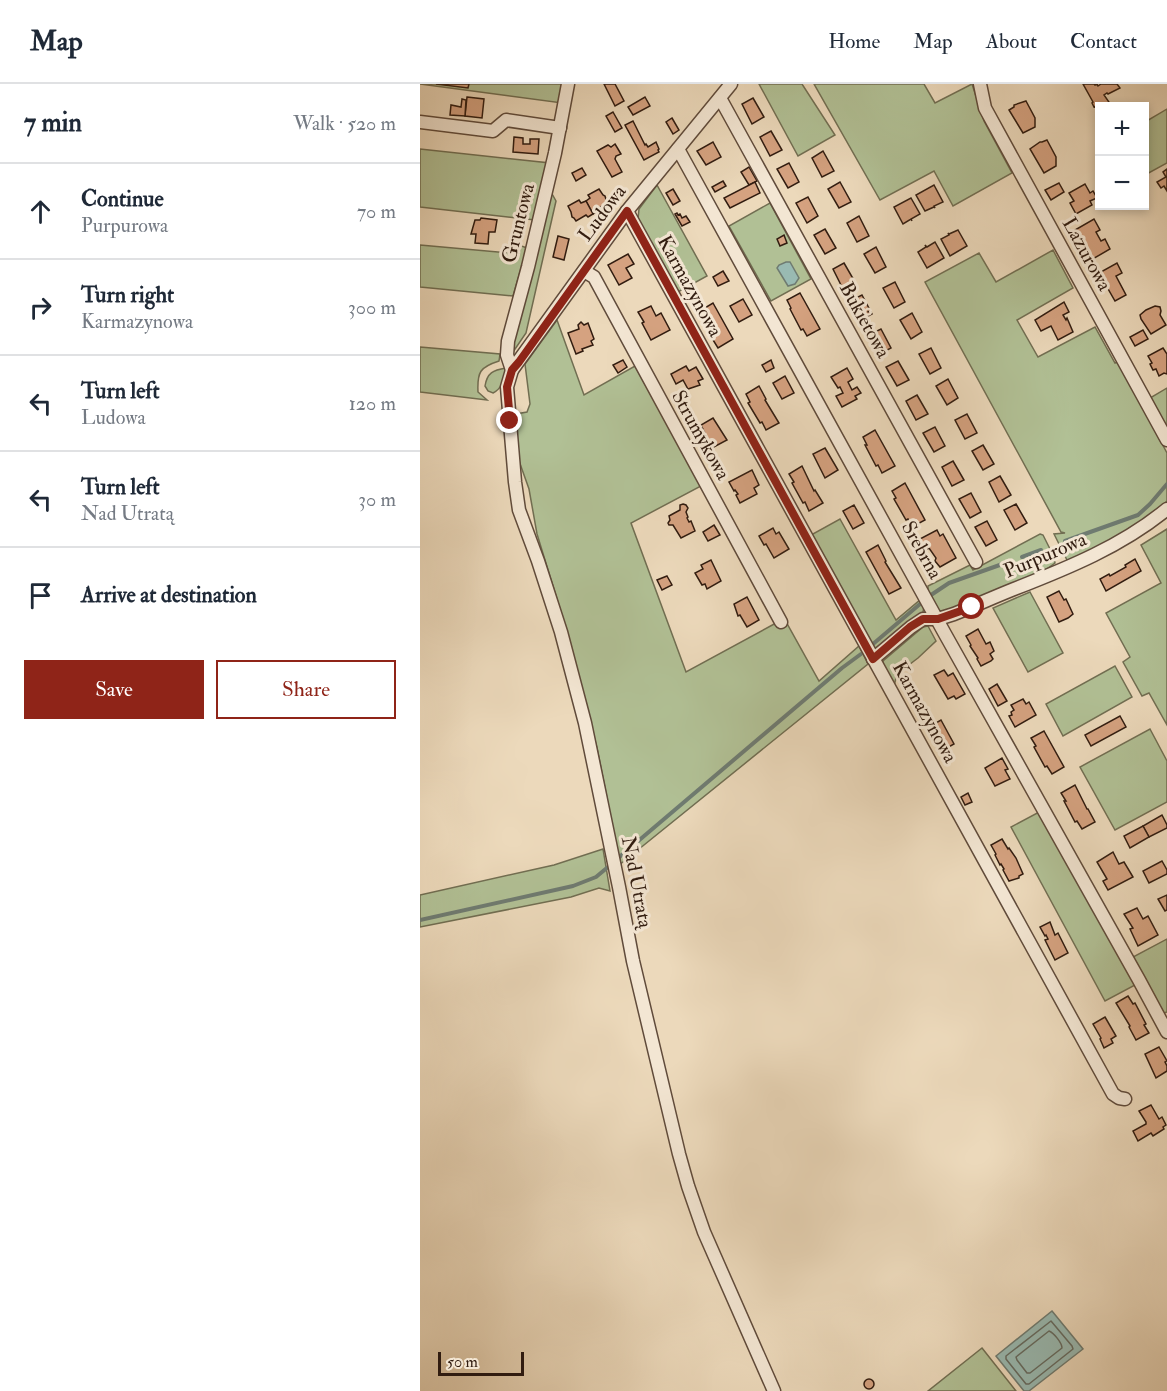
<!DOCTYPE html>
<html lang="en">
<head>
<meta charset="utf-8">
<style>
	:root { --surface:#fff; --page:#f6f6f7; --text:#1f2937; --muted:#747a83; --line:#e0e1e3; --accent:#8f2418 }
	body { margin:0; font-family:"IM FELL Double Pica",serif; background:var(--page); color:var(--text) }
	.controls { position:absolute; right:18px; top:18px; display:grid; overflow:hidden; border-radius:0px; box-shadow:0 3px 9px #0003 }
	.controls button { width:54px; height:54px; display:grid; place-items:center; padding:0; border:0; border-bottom:2px solid var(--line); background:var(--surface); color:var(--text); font:30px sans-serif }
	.scale { position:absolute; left:18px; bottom:15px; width:86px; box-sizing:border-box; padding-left:6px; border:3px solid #311c10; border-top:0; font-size:16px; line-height:21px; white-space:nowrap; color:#311c10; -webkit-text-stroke:4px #f3e6d3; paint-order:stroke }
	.stop { position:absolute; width:18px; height:18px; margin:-14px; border:4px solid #8f2418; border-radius:50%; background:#fff }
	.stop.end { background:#8f2418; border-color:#fff; box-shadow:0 2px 6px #0008 }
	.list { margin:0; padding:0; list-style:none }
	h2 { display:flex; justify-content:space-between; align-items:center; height:78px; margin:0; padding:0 24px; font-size:26px }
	h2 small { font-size:20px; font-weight:400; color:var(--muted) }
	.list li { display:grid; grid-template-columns:39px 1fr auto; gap:18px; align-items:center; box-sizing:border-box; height:96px; padding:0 24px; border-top:2px solid var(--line) }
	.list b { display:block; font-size:22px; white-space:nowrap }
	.list p { margin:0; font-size:20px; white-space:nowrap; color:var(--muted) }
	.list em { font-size:20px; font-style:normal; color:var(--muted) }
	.actions { display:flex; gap:12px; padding:18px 24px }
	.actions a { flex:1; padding:14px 0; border:2px solid var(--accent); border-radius:0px; text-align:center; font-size:21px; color:var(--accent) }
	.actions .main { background:var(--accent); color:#fff }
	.icon { flex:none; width:33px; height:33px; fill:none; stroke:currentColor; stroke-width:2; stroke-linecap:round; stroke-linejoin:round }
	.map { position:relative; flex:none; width:747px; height:1307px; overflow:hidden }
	header { display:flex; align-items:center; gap:36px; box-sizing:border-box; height:84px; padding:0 30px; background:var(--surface); border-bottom:2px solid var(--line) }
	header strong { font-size:28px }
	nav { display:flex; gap:33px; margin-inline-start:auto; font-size:21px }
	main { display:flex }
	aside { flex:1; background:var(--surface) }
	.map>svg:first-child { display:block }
	.green { fill:#b1c095; stroke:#716e52; stroke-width:1.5 }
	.water { fill:#99bab2; stroke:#6f7b71; stroke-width:1.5 }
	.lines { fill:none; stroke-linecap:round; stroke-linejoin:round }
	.shore { stroke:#656b61; stroke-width:1.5 }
	.stream { stroke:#6f7b71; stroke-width:4 }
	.building { fill:#d5a280; stroke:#311c10; stroke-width:1.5 }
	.minor-casing { stroke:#604b3b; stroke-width:15 }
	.minor { stroke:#f3e6d3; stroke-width:12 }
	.route { stroke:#8f2418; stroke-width:8 }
	.labels { text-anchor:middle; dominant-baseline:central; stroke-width:6; stroke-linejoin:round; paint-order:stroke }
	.street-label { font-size:20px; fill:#311c10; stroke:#f3e6d3 }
</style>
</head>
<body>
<header>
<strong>Map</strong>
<nav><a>Home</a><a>Map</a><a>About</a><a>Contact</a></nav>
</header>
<main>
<aside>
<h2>7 min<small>Walk · 520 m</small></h2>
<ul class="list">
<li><svg class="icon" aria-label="ahead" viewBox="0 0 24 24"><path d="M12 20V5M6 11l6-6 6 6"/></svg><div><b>Continue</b><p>Purpurowa</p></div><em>70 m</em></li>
<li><svg class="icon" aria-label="right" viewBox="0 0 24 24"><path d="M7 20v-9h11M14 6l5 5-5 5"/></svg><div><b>Turn right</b><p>Karmazynowa</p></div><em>300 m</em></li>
<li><svg class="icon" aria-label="left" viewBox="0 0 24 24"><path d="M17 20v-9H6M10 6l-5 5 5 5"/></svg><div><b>Turn left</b><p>Ludowa</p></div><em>120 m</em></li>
<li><svg class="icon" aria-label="left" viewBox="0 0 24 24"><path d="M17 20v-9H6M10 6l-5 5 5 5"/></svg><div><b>Turn left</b><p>Nad Utratą</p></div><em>30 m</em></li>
<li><svg class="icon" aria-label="arrive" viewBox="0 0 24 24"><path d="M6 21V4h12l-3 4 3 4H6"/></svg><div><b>Arrive at destination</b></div></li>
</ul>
<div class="actions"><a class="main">Save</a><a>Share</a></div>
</aside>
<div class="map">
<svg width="747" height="1307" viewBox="0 0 747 1307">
	<rect width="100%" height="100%" fill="#ecd9bb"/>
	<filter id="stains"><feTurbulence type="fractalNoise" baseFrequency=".00333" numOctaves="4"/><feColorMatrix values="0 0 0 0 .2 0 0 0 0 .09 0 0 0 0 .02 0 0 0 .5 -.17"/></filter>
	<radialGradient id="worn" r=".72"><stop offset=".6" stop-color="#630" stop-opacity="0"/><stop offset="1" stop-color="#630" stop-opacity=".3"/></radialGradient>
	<!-- green -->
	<g class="green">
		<path d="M0 0H143L142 19Z"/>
		<path d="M339 0H382L415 51 378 72Z"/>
		<path d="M394 0H504L515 19 552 0 564 37 592 89 533 122 514 87 460 116Z"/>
		<path d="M747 25V79L725 91V38Z"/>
		<path d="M0 65 130 79 115 136 0 123Z"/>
		<path d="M237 101 287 192 258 208 218 135 219 125Z"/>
		<path d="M131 108 136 117 106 249 93 268V257Z"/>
		<path d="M350 119 391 195 351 217 309 142Z"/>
		<path d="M0 161 89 169 99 161 107 164 93 212 0 203Z"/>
		<path d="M633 166 653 204 597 236 618 273 675 243 695 279 698 278 747 369V417C721 445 682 461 648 478L634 450 645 449 641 448 505 198 559 169 576 198Z"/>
		<path d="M137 236 164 311 215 282 281 402 211 439 266 588 356 539 365 536 399 597 439 562 448 580 198 782 193 761 187 714 177 664 144 538 117 450 109 405 98 374 94 341 96 330 107 328 110 320 105 280Z"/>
		<path d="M0 263 80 270 79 277C60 283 57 288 58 308L67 316 0 308Z"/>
		<path d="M86 284C84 295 83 304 73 309L68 307 65 302C67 289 73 286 86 284Z"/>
		<path d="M747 304V345L730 314Z"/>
		<path d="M420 435 476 536 500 516 504 523 502 533 459 566 454 565 391 451Z"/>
		<path d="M747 445V641L729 609 722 612 703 578 710 573 686 529 741 499 721 461Z"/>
		<path d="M620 450 623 451 633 471 635 479 624 487 527 527H519L508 509V502L550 481 553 486Z"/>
		<path d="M610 508 643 569 608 588 573 524Z"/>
		<path d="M508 542 516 557 498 574 477 590 474 602 463 583V577L503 543Z"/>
		<path d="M695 582 712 613 643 652 626 620Z"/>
		<path d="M730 645 747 677V718L695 746 660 683Z"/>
		<path d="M621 727 717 900 685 917 591 743Z"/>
		<path d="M183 765 190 807 179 804 151 813 0 843V811L134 781Z"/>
		<path d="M747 855V928L744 929 713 873Z"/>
		<path d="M562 1264 596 1307H508Z"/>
	</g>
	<!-- water -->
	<g class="water">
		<path d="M366 178H370L379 194 375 200 368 202 357 184 359 181Z"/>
		<path d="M632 1227 663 1265 609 1307H604L576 1272Z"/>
	</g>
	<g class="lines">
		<!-- shore -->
		<g class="shore">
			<path d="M631 1237 652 1262 653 1265 609 1300H606L586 1275V1272Z"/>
			<path d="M629 1247C634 1249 642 1259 642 1264L610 1289H607L597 1276 596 1273Z"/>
		</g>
		<!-- stream -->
		<g class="stream">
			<path d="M645 457 718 431 730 420 747 400"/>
			<path d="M602 473 621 466"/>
			<path d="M511 511 529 499 591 477"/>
			<path d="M453 560 500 520"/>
			<path d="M197 775 422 584 441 570"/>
			<path d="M0 836 153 802 176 793 188 783"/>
		</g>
	</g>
	<!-- building -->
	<g class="building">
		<path d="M16 0H49L48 4Z"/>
		<path d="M184 0H195L204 17 195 22Z"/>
		<path d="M663 0H674L675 1 677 0 678 2 681 0H697L700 4 688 10 687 9 684 11 691 21 680 22 679 28 676 22 674 23 672 19 673 18Z"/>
		<path d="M47 13 64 15 62 34 45 32Z"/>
		<path d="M225 13 230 22 213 31 208 23Z"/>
		<path d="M333 14 344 33 332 40 322 20Z"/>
		<path d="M42 15 46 16 45 32 30 31 31 21 41 23Z"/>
		<path d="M606 17 615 34V43L603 49 589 26 594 23V21Z"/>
		<path d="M193 28 202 44 195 48 186 32Z"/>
		<path d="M252 34 259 46 253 50 246 38Z"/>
		<path d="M213 37 225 61 226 60 228 63 236 58 239 65 238 66 239 68 224 76 205 41Z"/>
		<path d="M351 47 362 66 350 72 340 53Z"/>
		<path d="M94 53 103 54V60H110V55H119L118 70 93 68Z"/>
		<path d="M627 56 636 73V82L624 89 610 65 620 58H622Z"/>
		<path d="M293 58 301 73 286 81 277 67Z"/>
		<path d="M195 60 201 70 196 72 195 75 202 88 192 93 177 67 188 61 191 63Z"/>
		<path d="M403 67 414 87 402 93 392 74Z"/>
		<path d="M369 79 379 98 368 104 357 85Z"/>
		<path d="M329 83 337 97 329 101 321 88Z"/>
		<path d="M162 84 166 91 156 97 152 89Z"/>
		<path d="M747 85V107L744 102 741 104 737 98 746 93 743 88Z"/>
		<path d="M303 97 306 102 295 108 292 103Z"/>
		<path d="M335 98 340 109 310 124 304 114Z"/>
		<path d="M420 98 431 118 419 124 408 105Z"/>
		<path d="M639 99 644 108 631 116 625 106Z"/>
		<path d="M665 100 670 109 673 107 677 114 670 117 672 121 656 130 650 119 654 117 649 109Z"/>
		<path d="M514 101 523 118 514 122 515 124 514 123 505 127 496 111Z"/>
		<path d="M179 105 183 111 185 112 187 119 177 125 178 127 173 130 166 117 170 114 168 111Z"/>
		<path d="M253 105 260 117 253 121 246 109Z"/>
		<path d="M388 113 398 132 387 139 376 119Z"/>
		<path d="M491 114 500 130 491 135 492 137 491 135 483 140 474 123Z"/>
		<path d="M159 116 161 119 166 117 173 130 168 133 166 131 156 137 154 134 152 133 151 128 148 122Z"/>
		<path d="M257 129 258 131 260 130 262 134 266 132 270 138 262 142 255 130Z"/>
		<path d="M439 132 449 152 437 158 427 139Z"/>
		<path d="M61 134 77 136 75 148H69L68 160 55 159 56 150H51L55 136H60Z"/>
		<path d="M674 135 680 146 676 148 681 157 685 155 690 165 671 176 665 160H663H664L655 146Z"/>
		<path d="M405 145 416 164 405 170 394 151Z"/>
		<path d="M538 146 547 162 530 172 521 155 529 151 528 149 529 150Z"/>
		<path d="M364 151 367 159 360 162 357 155Z"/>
		<path d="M138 152 149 155 144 176 133 173Z"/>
		<path d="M515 158 524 174 507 184 498 168 506 163 505 161 507 163Z"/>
		<path d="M456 163 466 183 455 189 444 170Z"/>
		<path d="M208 170 214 180 206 184 212 194 199 201 188 181Z"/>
		<path d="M424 179 435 198 423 205 413 185Z"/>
		<path d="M697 179 702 189 696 192 706 211 695 217 679 189Z"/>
		<path d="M303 187 309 197 298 202 293 193Z"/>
		<path d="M475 198 485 218 474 224 463 204Z"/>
		<path d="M380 209 400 245 387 252 383 245 381 246 370 225 371 224 367 216Z"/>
		<path d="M442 211 452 230 441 236 430 217Z"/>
		<path d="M323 215 332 231 319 238 310 222Z"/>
		<path d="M644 218 649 228 643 231 646 236 647 234 653 248 638 256 631 242 621 247 615 236Z"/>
		<path d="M293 219 313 255 298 264 290 251 295 249 289 238 285 241 278 228Z"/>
		<path d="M231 222 236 232 241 229 250 246 231 256 222 239 224 238 218 228Z"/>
		<path d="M735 222 740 223 741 227 740 231 746 241 731 250 721 235 720 231 726 226Z"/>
		<path d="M492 229 502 248 491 255 480 236Z"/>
		<path d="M161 238 164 241 168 239 174 255 171 257 173 261 162 265 163 267 156 270 148 249 159 245 158 241Z"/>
		<path d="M461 245 471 264 460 270 449 251Z"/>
		<path d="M723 246 728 255 715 262 710 253Z"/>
		<path d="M511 264 521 284 510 290 499 270Z"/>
		<path d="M743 264 747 270V290L744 289 739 292 736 285 733 286 730 280 732 279 728 272Z"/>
		<path d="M203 276 207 283 198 289 193 281Z"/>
		<path d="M351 276 354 284 346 288 342 281Z"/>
		<path d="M478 277 489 296 477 302 466 283Z"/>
		<path d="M266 282 269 287 276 283 283 295 278 297 280 301 268 305 263 296 256 300 251 290Z"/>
		<path d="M427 284 433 295 428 298 432 306 437 303 441 309 435 312 437 315 422 323 416 312 423 309 420 303 418 304 411 293Z"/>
		<path d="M365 292 374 309 362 315 353 299Z"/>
		<path d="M528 295 538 314 527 321 516 302Z"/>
		<path d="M339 302 346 315 345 316 359 339 346 346 342 338 340 339 328 319 330 318 326 310Z"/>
		<path d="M497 311 508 330 496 336 486 317Z"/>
		<path d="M547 330 557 349 545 355 535 336Z"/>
		<path d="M293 334 307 356 292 364 281 341Z"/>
		<path d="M515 343 525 362 514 368 503 349Z"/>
		<path d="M455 346 475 382 462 389 458 381 456 382 445 361H447L443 353Z"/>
		<path d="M563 361 574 380 563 386 552 367Z"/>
		<path d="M405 364 418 386 405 394 393 370Z"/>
		<path d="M533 377 544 396 532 402 522 383Z"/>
		<path d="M382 382 394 407 395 406 403 419 389 427 385 418 383 419 372 399 374 398 369 390Z"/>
		<path d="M332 386 339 401 334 404 337 410 320 419 316 411 318 410 315 406 314 407 309 398Z"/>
		<path d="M580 392 591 411 579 418 569 398Z"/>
		<path d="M485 399 505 436 492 443 488 435 486 436 474 415 476 414 472 407Z"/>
		<path d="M551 409 561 428 550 434 539 415Z"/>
		<path d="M263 420 266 421 268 424 266 428 268 433 267 434 269 438 271 437 275 447 261 454 253 441H249L248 439 250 436 249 432 260 426V421Z"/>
		<path d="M596 420 607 439 595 446 584 426Z"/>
		<path d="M434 421 444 439 433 445 423 427Z"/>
		<path d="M567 437 577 456 566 462 555 443Z"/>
		<path d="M294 441 300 451 288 457 283 448Z"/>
		<path d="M353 444 356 450 359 448 369 465 354 474 346 460 344 461 339 452Z"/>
		<path d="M517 446 520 452 523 450 536 474 520 483 515 477 516 474 509 464 502 468 496 457Z"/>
		<path d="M458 461 466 477 465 478 481 504 469 510 446 468Z"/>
		<path d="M715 475 721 487 686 507 680 495 689 490 690 492 706 483 705 481Z"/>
		<path d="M291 476 301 497 287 505 285 500 282 501 275 489 283 485 281 481Z"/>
		<path d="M247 492 252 501 242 506 237 496Z"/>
		<path d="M639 507 644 516 646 515 653 530 648 534 639 538 627 513Z"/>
		<path d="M327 513 339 536 327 543 320 531 318 532 314 520Z"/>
		<path d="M558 545 566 560 570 558 574 567 570 570 573 575 571 577 561 582 557 575 558 574 550 562 551 561 546 552Z"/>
		<path d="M524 586 528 592 533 589 545 610 536 615 534 612 528 615 514 591Z"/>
		<path d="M577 600 587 617 578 622 569 605Z"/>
		<path d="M603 615 606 620 609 618 616 631 595 643 589 632 592 631 591 628 594 626 591 621Z"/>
		<path d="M700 632 706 643 671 662 665 651Z"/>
		<path d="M521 636 534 660 520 668 507 644Z"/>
		<path d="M624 647 644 683 632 690 627 682 625 683 614 663 616 662 611 654Z"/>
		<path d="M582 674 588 685 585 686 590 695 575 702 565 684Z"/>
		<path d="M655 701 667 725H668L675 738 662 745 657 737 655 738 644 717H646L641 709Z"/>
		<path d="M548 709 552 718 545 721 541 713Z"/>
		<path d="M742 731 747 741V744L729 753 723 742Z"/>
		<path d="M723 742 729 753 710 764 704 752Z"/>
		<path d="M582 755 588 765 589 764 596 774 603 790 599 792V794L589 797 583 786 584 785 581 780 580 781 575 771 576 770 571 761Z"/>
		<path d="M693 768 699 780 704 778 713 793 688 806 683 797 687 795 677 778Z"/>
		<path d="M742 777 747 786V790L729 799 723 787Z"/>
		<path d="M747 811V826L745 827 738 815Z"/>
		<path d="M717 824 723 835 728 832 738 851 718 862 710 845 713 844 704 830Z"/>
		<path d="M630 838 635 851 638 849 648 869 635 876 625 856 628 855 626 851 625 852 620 843Z"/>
		<path d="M708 912 713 920 715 919 726 940 724 941 729 949 716 956 709 943 710 942 696 919Z"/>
		<path d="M685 933 696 952 691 955 693 959 684 964 680 955 681 954 673 940Z"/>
		<path d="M739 963 747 977 745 978 747 982V987L736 994 725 970Z"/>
		<path d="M731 1021 739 1035 742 1033 746 1041 743 1043 744 1045 733 1052 731 1049 718 1057 713 1047 726 1040V1038L719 1027Z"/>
		<circle cx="449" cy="1300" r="5"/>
	</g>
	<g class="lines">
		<defs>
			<g id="minor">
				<path d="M311 0 207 127 92 286 87 303 95 398 99 426 118 477 141 548 165 639 199 803 213 877 259 1070 268 1102 284 1148 354 1307"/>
				<path d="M560 0 565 24 747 356"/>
				<path d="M300 14 556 478"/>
				<path d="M0 38 73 47 86 36 140 44"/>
				<path d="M258 65 525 550 719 896 747 948"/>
				<path d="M207 127 693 1010 699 1014 705 1015"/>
				<path d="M164 187 174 193 361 538"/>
				<path d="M92 286 87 271 88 257 108 183 135 69 148 0"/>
				<path d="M453 575 491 543 503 535H518L534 530C554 522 574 513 594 505 648 484 702 462 747 425"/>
			</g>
		</defs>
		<!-- minor casing -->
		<use href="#minor" class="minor-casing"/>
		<!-- minor -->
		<use href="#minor" class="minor"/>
	</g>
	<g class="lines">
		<!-- route -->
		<path class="route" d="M90 337 87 303 92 286 99 278 207 127 453 575 490 543 503 535H518L552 523"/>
	</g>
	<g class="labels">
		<!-- street labels -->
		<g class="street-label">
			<text transform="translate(182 129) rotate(-53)">Ludowa</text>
			<text transform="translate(98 139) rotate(-76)">Gruntowa</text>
			<text transform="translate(667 170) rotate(61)">Lazurowa</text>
			<text transform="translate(270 202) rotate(61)">Karmazynowa</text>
			<text transform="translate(445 236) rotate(61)">Bukietowa</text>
			<text transform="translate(281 351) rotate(61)">Strumykowa</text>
			<text transform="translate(502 466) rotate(61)">Srebrna</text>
			<text transform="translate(625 471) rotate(-23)">Purpurowa</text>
			<text transform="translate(505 628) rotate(61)">Karmazynowa</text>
			<text transform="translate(217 798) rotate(79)">Nad Utratą</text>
		</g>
	</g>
	<rect width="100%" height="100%" filter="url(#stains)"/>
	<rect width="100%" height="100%" fill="url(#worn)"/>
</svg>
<div class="controls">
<button>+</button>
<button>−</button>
</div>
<div class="scale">50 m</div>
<div class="stop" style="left:552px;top:523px"></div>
<div class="stop end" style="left:90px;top:337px"></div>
</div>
</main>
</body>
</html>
